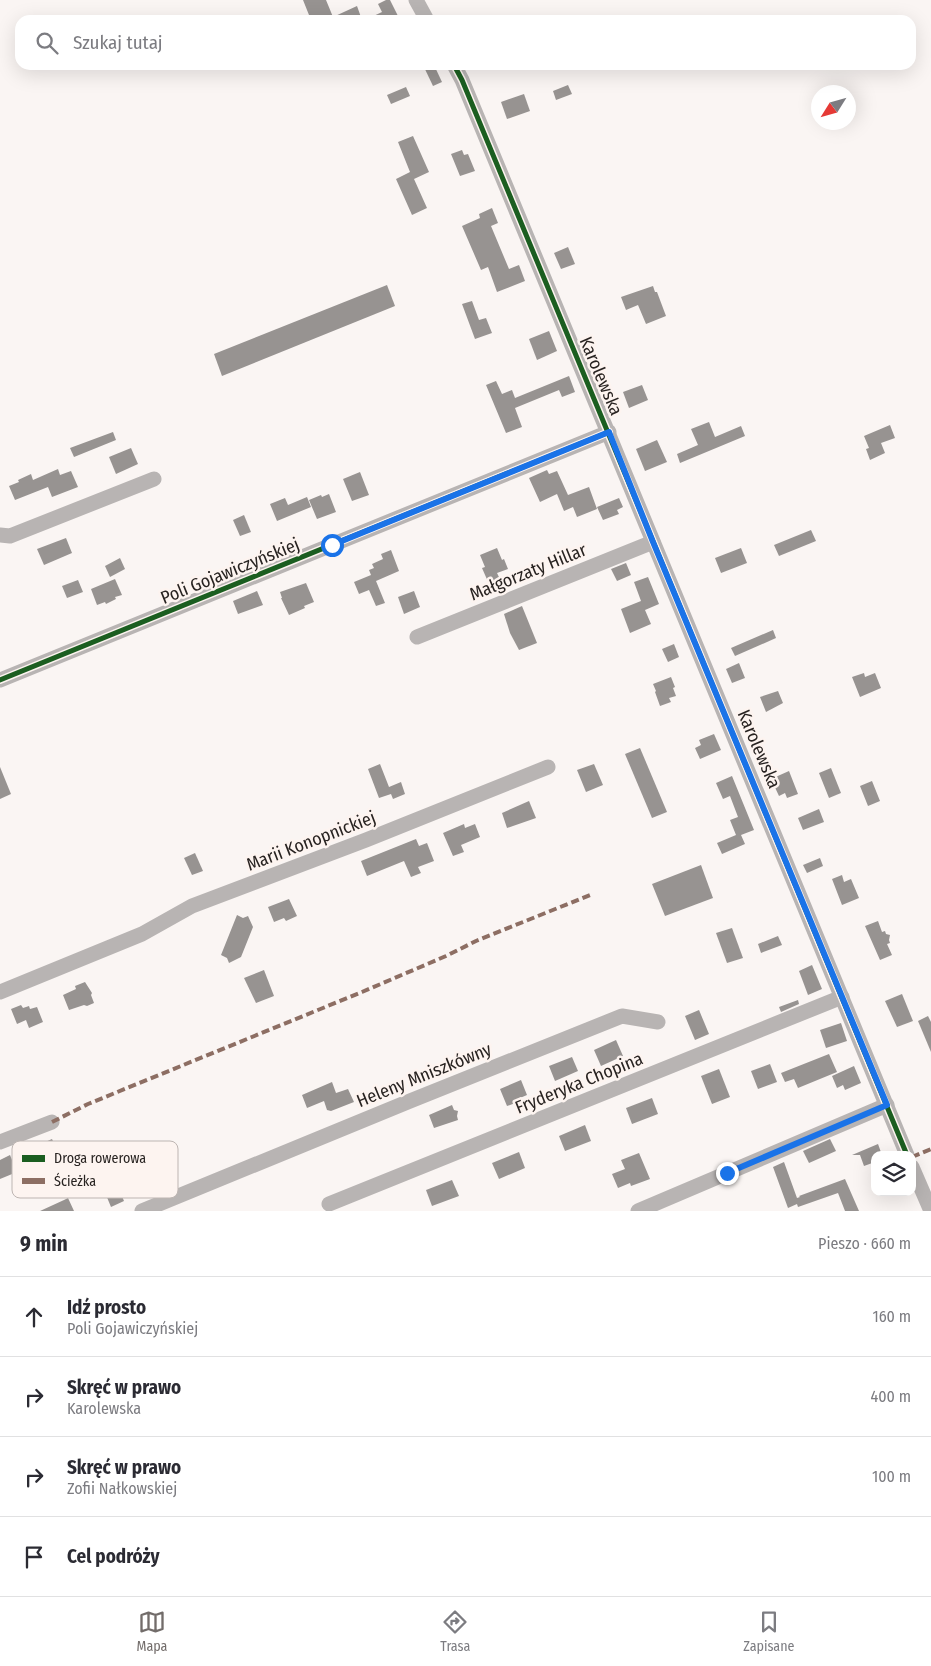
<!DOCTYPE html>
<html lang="pl">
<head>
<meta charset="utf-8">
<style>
	:root { --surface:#fff; --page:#f2f2f3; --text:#2b2b33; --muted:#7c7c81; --line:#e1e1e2; --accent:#726c6a }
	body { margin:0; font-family:"Fira Sans Condensed",sans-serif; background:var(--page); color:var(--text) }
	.controls { position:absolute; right:15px; bottom:15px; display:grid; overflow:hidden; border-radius:10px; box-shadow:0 5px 20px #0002 }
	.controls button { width:45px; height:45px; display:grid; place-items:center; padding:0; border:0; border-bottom:1px solid var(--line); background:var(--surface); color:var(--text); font:25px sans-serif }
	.compass { position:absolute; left:811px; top:85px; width:45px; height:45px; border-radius:50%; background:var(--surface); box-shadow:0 5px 20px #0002; rotate:233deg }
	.stop { position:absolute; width:15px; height:15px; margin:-11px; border:4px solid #1a73e8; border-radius:50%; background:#fff }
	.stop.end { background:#1a73e8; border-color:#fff; box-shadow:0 1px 5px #0008 }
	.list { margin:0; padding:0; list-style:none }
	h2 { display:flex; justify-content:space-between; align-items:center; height:65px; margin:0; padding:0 20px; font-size:21px }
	h2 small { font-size:16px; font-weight:400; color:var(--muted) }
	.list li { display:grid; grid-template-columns:32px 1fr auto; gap:15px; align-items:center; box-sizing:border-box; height:80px; padding:0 20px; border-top:1px solid var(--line) }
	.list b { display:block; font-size:19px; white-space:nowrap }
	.list p { margin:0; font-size:16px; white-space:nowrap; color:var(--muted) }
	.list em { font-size:16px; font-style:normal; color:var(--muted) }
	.icon { flex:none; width:28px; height:28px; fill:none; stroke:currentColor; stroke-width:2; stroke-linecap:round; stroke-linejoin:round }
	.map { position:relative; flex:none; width:931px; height:1211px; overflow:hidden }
	.search { position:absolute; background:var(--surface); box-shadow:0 5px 20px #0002; left:15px; right:15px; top:15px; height:55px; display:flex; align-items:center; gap:12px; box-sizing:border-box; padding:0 18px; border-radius:15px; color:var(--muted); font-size:19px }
	.sheet { height:385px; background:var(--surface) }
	nav { display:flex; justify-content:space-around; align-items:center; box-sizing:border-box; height:70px; border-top:1px solid var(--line); background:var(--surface); font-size:14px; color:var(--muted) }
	nav a { display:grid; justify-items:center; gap:2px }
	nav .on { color:var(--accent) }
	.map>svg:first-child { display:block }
	.building { fill:#979391 }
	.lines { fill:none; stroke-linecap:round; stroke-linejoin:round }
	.minor { stroke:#b8b4b3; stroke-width:15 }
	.quiet { stroke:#8d6e63; stroke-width:4; stroke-dasharray:8 4; stroke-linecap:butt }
	.cycleway-casing { stroke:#fdf4f0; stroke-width:8 }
	.cycleway { stroke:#1b5e20; stroke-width:5 }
	.route { stroke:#1a73e8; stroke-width:6 }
	.labels { text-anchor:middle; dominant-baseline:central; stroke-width:5; stroke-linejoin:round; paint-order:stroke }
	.street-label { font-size:18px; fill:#282321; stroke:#fdf4f0 }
	.key { fill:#fdf4f0; stroke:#bdb5b2; stroke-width:1 }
	.key-label { font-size:14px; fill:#282321 }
</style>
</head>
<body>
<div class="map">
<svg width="931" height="1211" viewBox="0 0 931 1211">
	<rect width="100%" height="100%" fill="#faf5f3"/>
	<!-- building -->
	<g class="building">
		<path d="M303 0H326L333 17 357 6 362 20H311Z"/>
		<path d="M386 0H390L398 16 389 20H365L382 12 378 4Z"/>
		<path d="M423 65H434L442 82 433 86Z"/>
		<path d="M568 85 572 94 556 100 553 91Z"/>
		<path d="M406 87 410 96 391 104 387 95Z"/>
		<path d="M524 94 530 111 507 119 501 102Z"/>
		<path d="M413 136 429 172 414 179 427 208 412 215 396 179 410 172 398 142Z"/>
		<path d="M462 150 464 155 468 154 475 171 460 176 451 154Z"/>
		<path d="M492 208 498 223 491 226 509 269 519 265 525 281 497 292 488 267 481 270 462 226 480 218 479 214Z"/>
		<path d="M568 247 575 264 561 269 554 253Z"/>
		<path d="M387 285 395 306 222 376 214 354Z"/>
		<path d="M653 286 655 292H657L666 316 646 324 638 305 626 310 621 297Z"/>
		<path d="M472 301 479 320 486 318 492 333 475 339 462 304Z"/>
		<path d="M549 331 557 351 537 360 529 339Z"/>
		<path d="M569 376 575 392 562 397 559 390 515 408 522 427 506 433 486 385 496 381 502 394 512 390 515 398Z"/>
		<path d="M642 385 648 400 629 408 623 392Z"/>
		<path d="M709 422 715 437 741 426 745 436 680 463 677 454 698 445 691 429Z"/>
		<path d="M890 425 895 438 881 443 885 453 870 460 866 449 869 448 864 436Z"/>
		<path d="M113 432 116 440 74 457 70 448Z"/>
		<path d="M657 440 667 462 645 471 636 449Z"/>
		<path d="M131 448 138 464 116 474 109 457Z"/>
		<path d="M58 469 60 475 71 471 78 487 52 497 48 487 15 500 9 486 19 482 18 480 31 474 33 480Z"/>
		<path d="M547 470 549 474 557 471 568 495 589 487 597 509 577 517 573 507 564 511 557 494 540 502 529 478Z"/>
		<path d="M360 472 369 495 352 501 343 479Z"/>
		<path d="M329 494 336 512 317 519 309 500 321 495 322 497Z"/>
		<path d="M307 497 311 507 277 521 270 504 285 498 288 505Z"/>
		<path d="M619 498 623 507 617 510 619 514 603 520 597 507Z"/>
		<path d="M244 515 251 532 240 536 233 520Z"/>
		<path d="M811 530 816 541 779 556 774 545Z"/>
		<path d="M66 538 72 553 44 565 37 549Z"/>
		<path d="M497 548 502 560 504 559 508 569 497 573 500 579 489 584 482 568 485 567 480 555Z"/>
		<path d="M741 548 747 563 721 573 715 558Z"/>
		<path d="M391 550 399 571 376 581 385 603 376 606 369 590 359 594 354 582 371 575 369 570 374 568 372 564 383 559 381 554Z"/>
		<path d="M120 558 125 569 110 577 105 566Z"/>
		<path d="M626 563 631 575 617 581 611 569Z"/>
		<path d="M648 577 659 604 645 610 651 624 630 633 621 609 641 601 634 582Z"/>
		<path d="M115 579 122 595 115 597 116 599 106 604 105 602 97 605 91 589Z"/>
		<path d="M78 580 83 592 67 598 62 586Z"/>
		<path d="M306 583 314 602 304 606 305 608 289 615 281 598H282L280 592Z"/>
		<path d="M257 591 263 605 238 614 233 601Z"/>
		<path d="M414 591 420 607 404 614 398 597Z"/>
		<path d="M522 606 537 643 519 650 510 633 504 614Z"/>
		<path d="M773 630 776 638 735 656 731 648Z"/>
		<path d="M674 644 679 657 668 662 662 649Z"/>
		<path d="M739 663 745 678 732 683 726 669Z"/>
		<path d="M864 673 865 677 875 673 881 688 860 697 852 677Z"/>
		<path d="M671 677 675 687 673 688 676 696 669 698 671 702 660 706 655 692 656 691 653 684Z"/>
		<path d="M778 691 783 703 766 712 760 697Z"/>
		<path d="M714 734 721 750 700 759 695 748 701 745 699 740Z"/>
		<path d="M640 748 667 812 652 818 625 754Z"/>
		<path d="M380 764 389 787 401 782 405 794 393 799 391 794 379 798 368 769Z"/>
		<path d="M594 764 603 785 586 792 577 770Z"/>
		<path d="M0 767 11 794 0 799Z"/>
		<path d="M831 768 841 793 829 798 819 773Z"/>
		<path d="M789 771 798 794 787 798 785 793 779 796 771 779Z"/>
		<path d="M732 776 754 830 741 835 745 844 722 854 717 843 736 835 730 820 738 817 730 796 723 799 716 783Z"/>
		<path d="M872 781 880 801 868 806 860 786Z"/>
		<path d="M529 801 536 818 507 828 502 813Z"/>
		<path d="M819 809 824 822 803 830 798 818Z"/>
		<path d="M464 824 465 828 475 824 480 837 461 845 464 852 453 856 443 833Z"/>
		<path d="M416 839 419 846 427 843 434 861 418 867 421 873 411 877 404 861 367 876 361 861Z"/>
		<path d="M195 853 203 871 192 875 184 858Z"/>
		<path d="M820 858 823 866 807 873 803 865Z"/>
		<path d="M701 865 713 898 665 916 652 884Z"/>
		<path d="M842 875 844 882 851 879 859 898 842 905 832 879Z"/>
		<path d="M289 899 297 916 286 921 284 918 274 922 268 907Z"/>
		<path d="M237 915 243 918 248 916 253 927 241 957 229 963 227 958 221 955Z"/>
		<path d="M878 921 882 932 885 931 886 934 890 935 889 940 890 943 887 944 892 955 880 960 865 926Z"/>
		<path d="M732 928 743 958 727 963 716 933Z"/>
		<path d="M778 936 782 945 761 953 758 944Z"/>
		<path d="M812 965 822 989 808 995 799 971Z"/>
		<path d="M264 970 274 996 256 1003 244 978Z"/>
		<path d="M85 982 92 993 91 995 94 1003 87 1006 84 1005 69 1010 63 995 76 989 75 986Z"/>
		<path d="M902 994 913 1021 897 1027 885 1001Z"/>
		<path d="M798 1000 799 1004 781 1012 779 1007Z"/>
		<path d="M21 1005 23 1008 29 1006 30 1009 37 1007 43 1022 29 1028 26 1020 17 1024 11 1009Z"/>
		<path d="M699 1010 709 1034 695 1040 685 1016Z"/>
		<path d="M928 1016 931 1022V1052L918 1021Z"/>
		<path d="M841 1023 847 1041 826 1048 820 1030Z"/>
		<path d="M616 1040 623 1056 601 1066 594 1050Z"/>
		<path d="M829 1054 837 1072 798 1088 794 1079 785 1082 781 1073Z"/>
		<path d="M572 1057 578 1071 555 1081 549 1066Z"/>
		<path d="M770 1064 777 1082 758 1089 751 1071Z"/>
		<path d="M854 1066 861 1083 845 1090 843 1085 837 1088 832 1076Z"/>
		<path d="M719 1069 730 1097 712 1104 701 1076Z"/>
		<path d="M521 1080 527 1095 520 1098 521 1101 507 1106 500 1089Z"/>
		<path d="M332 1082 336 1093 348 1089 354 1102 331 1111 327 1110 324 1101 307 1108 302 1095Z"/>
		<path d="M652 1098 658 1114 632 1124 626 1108Z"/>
		<path d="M452 1105 454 1110 458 1111 457 1116 458 1120 434 1128 429 1115Z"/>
		<path d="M585 1125 591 1141 565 1151 559 1136Z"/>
		<path d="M52 1139 56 1148 70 1142 75 1154 64 1159 66 1164 54 1169 43 1143Z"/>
		<path d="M830 1139 836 1151 809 1163 803 1151Z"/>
		<path d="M878 1144 882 1155H875V1162L864 1166 860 1155H852Z"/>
		<path d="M519 1152 525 1168 499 1179 492 1163Z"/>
		<path d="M639 1153 650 1179 631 1186 630 1183 618 1188 612 1174 625 1169 621 1160Z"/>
		<path d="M10 1155 17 1172 0 1179V1160Z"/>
		<path d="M784 1162 797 1198 800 1197 799 1196 845 1179 859 1211H845L838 1193 798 1207 797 1204 788 1208 773 1167Z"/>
		<path d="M112 1173 114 1178 120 1176 126 1192 121 1194 124 1201 111 1207 99 1178Z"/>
		<path d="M452 1180 459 1196 432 1206 426 1190Z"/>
		<path d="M68 1198 74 1211H40L64 1200Z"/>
	</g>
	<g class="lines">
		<!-- minor -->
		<g class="minor">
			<path d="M416 0 427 20"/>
			<path d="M454 65 462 80 907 1155"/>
			<path d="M0 535 10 536 154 479"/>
			<path d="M417 637 653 542"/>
			<path d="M0 680 609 432"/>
			<path d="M0 992 142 934 192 906 366 840 548 767"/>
			<path d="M0 1142 52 1122"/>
			<path d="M912 1167 931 1211"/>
			<path d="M329 1204 842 997"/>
			<path d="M142 1211 410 1101 622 1016 658 1022"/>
			<path d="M638 1211 887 1105"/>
		</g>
		<!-- quiet -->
		<g class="quiet">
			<path d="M52 1122 88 1104 362 992 446 956 476 941 590 895"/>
			<path d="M912 1157 931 1149"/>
		</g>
		<defs>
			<g id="cycleway">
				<path d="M454 65 462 80 907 1155"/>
				<path d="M0 680 609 432"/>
			</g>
		</defs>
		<!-- cycleway casing -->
		<use href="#cycleway" class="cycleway-casing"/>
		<!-- cycleway -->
		<use href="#cycleway" class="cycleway"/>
	</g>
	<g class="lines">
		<!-- route -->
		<path class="route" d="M332 545 609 432 653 542 887 1105 727 1173"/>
	</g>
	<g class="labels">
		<!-- street labels -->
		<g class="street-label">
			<text transform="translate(601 376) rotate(67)">Karolewska</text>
			<text transform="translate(230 571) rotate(-22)">Poli Gojawiczyńskiej</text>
			<text transform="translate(528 572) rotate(-22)">Małgorzaty Hillar</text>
			<text transform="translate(759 749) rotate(67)">Karolewska</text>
			<text transform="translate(311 841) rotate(-21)">Marii Konopnickiej</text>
			<text transform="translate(424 1075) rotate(-22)">Heleny Mniszkówny</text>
			<text transform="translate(579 1083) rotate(-22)">Fryderyka Chopina</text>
		</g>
	</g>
	<!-- legend -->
	<rect x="12" y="1141" width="166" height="57" rx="8" class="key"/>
	<rect x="22" y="1155" width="23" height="7" fill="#1b5e20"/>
	<rect x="22" y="1178" width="23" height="6" fill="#8d6e63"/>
	<g class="key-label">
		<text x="54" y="1163">Droga rowerowa</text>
		<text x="54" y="1186">Ścieżka</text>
	</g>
</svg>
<div class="controls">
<button><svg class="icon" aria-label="layers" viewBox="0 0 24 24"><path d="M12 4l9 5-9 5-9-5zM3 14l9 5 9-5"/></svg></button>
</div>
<svg class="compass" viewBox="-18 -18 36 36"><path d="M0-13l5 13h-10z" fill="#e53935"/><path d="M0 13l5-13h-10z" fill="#7c7c81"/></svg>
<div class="stop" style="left:332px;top:545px"></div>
<div class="stop end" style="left:727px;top:1173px"></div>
<div class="search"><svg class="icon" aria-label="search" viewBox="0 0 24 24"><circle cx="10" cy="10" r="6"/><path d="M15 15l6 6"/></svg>Szukaj tutaj</div>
</div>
<section class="sheet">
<h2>9 min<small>Pieszo · 660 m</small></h2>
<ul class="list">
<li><svg class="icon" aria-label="ahead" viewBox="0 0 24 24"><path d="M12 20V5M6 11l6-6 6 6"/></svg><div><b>Idź prosto</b><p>Poli Gojawiczyńskiej</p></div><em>160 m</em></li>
<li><svg class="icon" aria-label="right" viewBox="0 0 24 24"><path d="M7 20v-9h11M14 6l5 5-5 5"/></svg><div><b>Skręć w prawo</b><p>Karolewska</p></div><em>400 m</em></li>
<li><svg class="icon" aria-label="right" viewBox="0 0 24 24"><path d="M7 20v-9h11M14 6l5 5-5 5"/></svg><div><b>Skręć w prawo</b><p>Zofii Nałkowskiej</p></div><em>100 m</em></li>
<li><svg class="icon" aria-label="arrive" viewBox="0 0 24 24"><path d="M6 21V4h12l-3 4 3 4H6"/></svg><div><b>Cel podróży</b></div></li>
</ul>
</section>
<nav>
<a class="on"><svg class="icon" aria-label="map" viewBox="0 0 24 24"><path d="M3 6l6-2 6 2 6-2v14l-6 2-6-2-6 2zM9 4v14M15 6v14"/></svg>Mapa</a>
<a><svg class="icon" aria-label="directions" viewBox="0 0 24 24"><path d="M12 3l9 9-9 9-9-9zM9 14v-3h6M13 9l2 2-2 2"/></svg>Trasa</a>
<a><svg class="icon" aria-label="saved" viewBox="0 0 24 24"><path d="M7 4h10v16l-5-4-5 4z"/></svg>Zapisane</a>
</nav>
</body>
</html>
